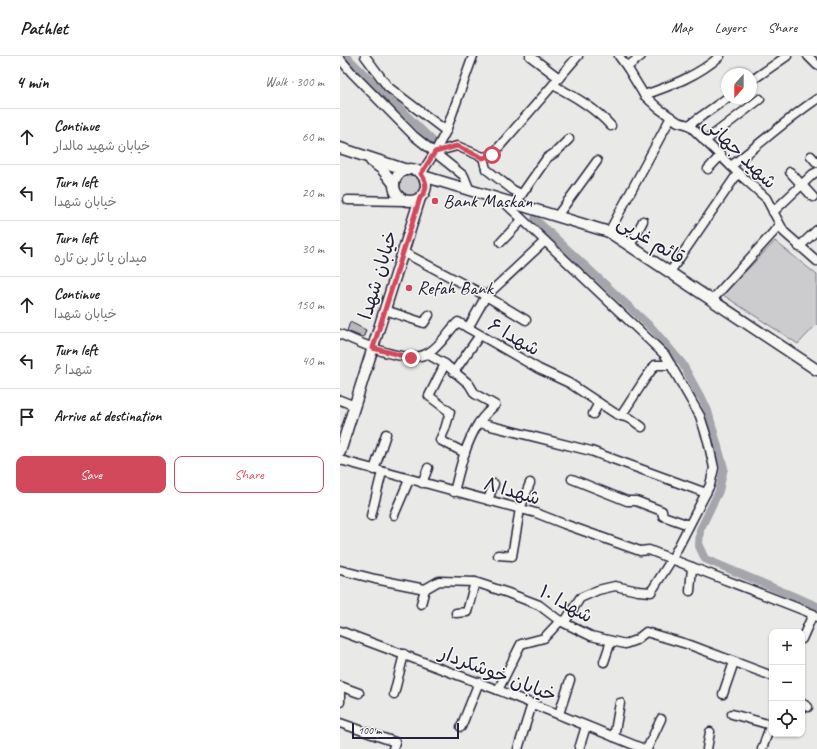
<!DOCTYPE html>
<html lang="en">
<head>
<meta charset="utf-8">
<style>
	:root { --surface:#fff; --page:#f2f2f2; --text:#202124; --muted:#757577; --line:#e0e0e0; --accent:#d1495b }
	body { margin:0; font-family:Caveat,"Playpen Sans Arabic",sans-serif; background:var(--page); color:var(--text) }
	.controls { position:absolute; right:12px; bottom:12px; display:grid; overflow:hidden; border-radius:8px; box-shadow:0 1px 3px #0004 }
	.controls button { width:36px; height:36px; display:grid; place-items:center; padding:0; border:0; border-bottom:1px solid var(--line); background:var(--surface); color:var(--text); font:20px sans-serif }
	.compass { position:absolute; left:381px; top:12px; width:36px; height:36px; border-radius:50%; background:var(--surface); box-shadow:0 1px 3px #0004; rotate:201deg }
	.scale { position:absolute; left:12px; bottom:10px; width:107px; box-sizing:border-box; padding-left:4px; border:2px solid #22223b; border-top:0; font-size:11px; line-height:14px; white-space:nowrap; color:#22223b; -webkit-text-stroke:3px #f6f6f2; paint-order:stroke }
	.stop { position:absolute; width:12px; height:12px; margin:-9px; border:3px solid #d1495b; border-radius:50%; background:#fff }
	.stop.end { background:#d1495b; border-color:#fff; box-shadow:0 1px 4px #0008 }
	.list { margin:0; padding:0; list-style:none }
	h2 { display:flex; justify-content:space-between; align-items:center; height:52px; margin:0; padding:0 16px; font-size:17px }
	h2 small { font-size:13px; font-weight:400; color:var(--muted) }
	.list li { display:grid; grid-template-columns:26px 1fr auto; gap:12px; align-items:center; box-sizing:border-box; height:56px; padding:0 16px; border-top:1px solid var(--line) }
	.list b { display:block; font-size:15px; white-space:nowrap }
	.list p { margin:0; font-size:13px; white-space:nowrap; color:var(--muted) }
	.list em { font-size:13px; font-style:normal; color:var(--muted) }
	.actions { display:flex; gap:8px; padding:12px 16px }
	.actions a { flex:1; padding:9px 0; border:1px solid var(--accent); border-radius:8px; text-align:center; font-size:14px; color:var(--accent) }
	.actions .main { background:var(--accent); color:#fff }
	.icon { flex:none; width:22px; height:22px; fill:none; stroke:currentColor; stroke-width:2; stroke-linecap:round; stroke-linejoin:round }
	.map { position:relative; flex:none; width:477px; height:693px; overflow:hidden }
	header { display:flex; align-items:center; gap:24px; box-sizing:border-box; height:56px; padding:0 20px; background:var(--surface); border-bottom:1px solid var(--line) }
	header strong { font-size:19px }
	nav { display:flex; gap:22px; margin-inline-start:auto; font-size:14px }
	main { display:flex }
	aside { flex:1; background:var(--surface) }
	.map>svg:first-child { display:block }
	.green { fill:#ccccce; stroke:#777784 }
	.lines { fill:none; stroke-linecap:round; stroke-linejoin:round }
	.canal { stroke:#a5a5ac; stroke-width:8 }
	.building { fill:#b8b8bc; stroke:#22223b }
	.minor-casing { stroke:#22223b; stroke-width:11 }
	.major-casing { stroke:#22223b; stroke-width:13 }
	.minor { stroke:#f6f6f2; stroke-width:8 }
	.major { stroke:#f6f6f2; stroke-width:10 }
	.route { stroke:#d1495b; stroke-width:5 }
	.poi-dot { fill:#d1495b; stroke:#f6f6f2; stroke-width:1.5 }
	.labels { text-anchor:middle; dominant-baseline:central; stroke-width:3; stroke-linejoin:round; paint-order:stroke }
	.street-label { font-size:19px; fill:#22223b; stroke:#f6f6f2 }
	.poi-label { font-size:19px; fill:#22223b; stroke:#f6f6f2; text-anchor:start }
</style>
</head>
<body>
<header>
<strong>Pathlet</strong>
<nav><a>Map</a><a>Layers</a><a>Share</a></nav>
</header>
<main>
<aside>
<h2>4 min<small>Walk · 300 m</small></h2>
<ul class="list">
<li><svg class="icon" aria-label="ahead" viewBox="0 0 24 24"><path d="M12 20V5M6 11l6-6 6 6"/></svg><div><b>Continue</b><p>خیابان شهید مالدار</p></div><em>60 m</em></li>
<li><svg class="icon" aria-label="left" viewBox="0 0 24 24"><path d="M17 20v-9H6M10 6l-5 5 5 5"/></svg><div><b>Turn left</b><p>خیابان شهدا</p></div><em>20 m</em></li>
<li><svg class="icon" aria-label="left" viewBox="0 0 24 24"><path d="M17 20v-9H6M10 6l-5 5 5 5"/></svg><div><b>Turn left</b><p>میدان یا ثار بن ثاره</p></div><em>30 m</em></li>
<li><svg class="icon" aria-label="ahead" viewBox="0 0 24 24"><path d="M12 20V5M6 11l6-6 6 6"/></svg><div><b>Continue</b><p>خیابان شهدا</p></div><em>150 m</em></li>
<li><svg class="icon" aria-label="left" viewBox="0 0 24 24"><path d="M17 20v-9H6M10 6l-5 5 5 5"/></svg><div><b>Turn left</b><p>شهدا ۶</p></div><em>40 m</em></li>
<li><svg class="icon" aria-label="arrive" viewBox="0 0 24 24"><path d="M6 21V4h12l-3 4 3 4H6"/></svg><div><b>Arrive at destination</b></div></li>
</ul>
<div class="actions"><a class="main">Save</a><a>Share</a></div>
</aside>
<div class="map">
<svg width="477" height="693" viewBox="0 0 477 693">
	<rect width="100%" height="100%" fill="#e9e9e7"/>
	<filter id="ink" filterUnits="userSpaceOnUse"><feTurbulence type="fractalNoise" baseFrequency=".025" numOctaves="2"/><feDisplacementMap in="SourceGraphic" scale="8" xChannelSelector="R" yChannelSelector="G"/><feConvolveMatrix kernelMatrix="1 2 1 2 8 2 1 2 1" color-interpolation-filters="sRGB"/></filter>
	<g filter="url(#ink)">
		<!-- green -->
		<g class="green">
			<circle cx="70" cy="129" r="14"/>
			<path d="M435 185 477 219V268L458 288 383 239Z"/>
		</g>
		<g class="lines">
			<!-- canal -->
			<g class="canal">
				<path d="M6 0 92 84"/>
				<path d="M195 163 313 273 342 307 360 340"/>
				<path d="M362 342 368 355 384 412 379 435 360 474 359 490 365 503 477 550"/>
			</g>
		</g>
		<!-- building -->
		<path class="building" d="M10 266 26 274 24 280 22 281 7 275Z"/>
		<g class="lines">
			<defs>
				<g id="minor">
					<path d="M25 0 48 31 106 75"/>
					<path d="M190 0 219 22"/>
					<path d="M279 0 287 11 304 39 318 52 338 66 349 69 398 117 426 142 444 176 477 205"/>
					<path d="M468 0 477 9"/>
					<path d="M0 3 12 17 74 80 124 120 130 135"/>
					<path d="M287 11 301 0"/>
					<path d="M411 25 447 0"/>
					<path d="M213 29C234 40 255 52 271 70"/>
					<path d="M304 39C331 30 359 19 380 0"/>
					<path d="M349 69 387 42"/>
					<path d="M365 85 420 43"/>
					<path d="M95 96 117 90 143 101 152 99 238 0"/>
					<path d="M471 100 477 107"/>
					<path d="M143 101 146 113 173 134 181 138"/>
					<path d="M391 110C420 88 447 63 477 43"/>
					<path d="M368 113 381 99"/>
					<path d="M450 116 473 141"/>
					<path d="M81 118 95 96 106 75 133 0"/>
					<path d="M8 144 66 145"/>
					<path d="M175 148 207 102 216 96 229 83"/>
					<path d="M433 156 473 118 477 116"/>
					<path d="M217 160 257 105"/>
					<path d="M269 176 331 61"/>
					<path d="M161 186 182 164"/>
					<path d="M290 190 303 165"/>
					<path d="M459 191 477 174"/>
					<path d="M63 196 146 240 186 264"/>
					<path d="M330 216 398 117"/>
					<path d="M372 244 440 169"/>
					<path d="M45 254 84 267 89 259"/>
					<path d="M128 272 146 240 205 185"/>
					<path d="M0 278C21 287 67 310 88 297 101 290 107 276 118 266L199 313 229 327 276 358 291 363 302 371"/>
					<path d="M87 298 105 308 129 328 135 338 155 349C149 355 142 361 138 368 125 389 120 412 114 436"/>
					<path d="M105 308 89 340 110 356 105 373 100 384 125 397"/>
					<path d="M114 316 140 279"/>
					<path d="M0 344 15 350"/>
					<path d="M253 358 259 347"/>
					<path d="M281 360 305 323 315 309H331"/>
					<path d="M139 367 251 395 366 437"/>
					<path d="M0 404 196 457 224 468 300 495 309 494C363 516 418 536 473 558L477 561"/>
					<path d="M34 414 46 378"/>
					<path d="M232 423 287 445H296L322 455 323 460 349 469"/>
					<path d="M82 427 88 412"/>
					<path d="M148 444 154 428"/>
					<path d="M54 459 69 424"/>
					<path d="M31 460 42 416"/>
					<path d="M158 499 172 500 180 453 190 427"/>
					<path d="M0 514 35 523 85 533 99 525 135 526 168 537 199 549 220 565 251 580 285 588 296 584 306 576 350 589 432 620"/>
					<path d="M350 535 352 511"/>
					<path d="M81 548 85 533"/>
					<path d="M116 557 127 556 135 526"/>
					<path d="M0 575 158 634 304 693"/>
					<path d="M462 583 473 558"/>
					<path d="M264 606 271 585"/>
					<path d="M0 630 19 637"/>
					<path d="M158 634 181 588 204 582 220 565 226 564 240 542 258 534 275 530 298 535 311 536 332 503 370 429 374 412 368 385 360 360 325 299 162 144"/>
					<path d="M0 635V646"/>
					<path d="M54 638 64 598"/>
					<path d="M383 638 394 606"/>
					<path d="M462 647 468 651"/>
					<path d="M219 658 230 624"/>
					<path d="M392 658 431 669"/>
					<path d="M0 667 55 686 53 693"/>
					<path d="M121 671 139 626"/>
					<path d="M274 681 280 647"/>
					<path d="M178 693 192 648"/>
					<path d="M239 693 246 670"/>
					<path d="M307 693 321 663"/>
					<path d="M367 693 370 676"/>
					<path d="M422 693 432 665"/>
				</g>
				<g id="major">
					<path d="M0 92 67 114"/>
					<path d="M31 105 42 113 54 128"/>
					<circle cx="70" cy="129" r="16"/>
					<path d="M83 120 269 176 477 314"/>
					<path d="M0 396 80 142"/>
				</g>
			</defs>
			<!-- minor casing -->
			<use href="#minor" class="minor-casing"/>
			<!-- major casing -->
			<use href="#major" class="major-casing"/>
			<!-- minor -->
			<use href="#minor" class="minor"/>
			<!-- major -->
			<use href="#major" class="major"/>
		</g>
	</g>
	<g class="lines" filter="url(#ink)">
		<!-- route -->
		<path class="route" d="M71 302 33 292 80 142C87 135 88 127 81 118L95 96 117 90 143 102 152 99"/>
	</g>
	<!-- markers -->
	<g class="poi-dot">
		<circle cx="95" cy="145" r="4"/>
		<circle cx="69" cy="232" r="4"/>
	</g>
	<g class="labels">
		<!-- street labels -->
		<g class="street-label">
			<text transform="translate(400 97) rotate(44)">شهید جهانی</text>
			<text transform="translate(311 184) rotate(32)">قائم غربی</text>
			<text transform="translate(38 219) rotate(-73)">خیابان شهدا</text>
			<text transform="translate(174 281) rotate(30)">شهدا ۶</text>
			<text transform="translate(172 435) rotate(16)">شهدا ۸</text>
			<text transform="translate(226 548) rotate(29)">شهدا ۱۰</text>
			<text transform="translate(158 618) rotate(21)">خیابان خوشکردار</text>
		</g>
		<!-- poi labels -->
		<g class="poi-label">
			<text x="103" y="145">Bank Maskan</text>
			<text x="77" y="232">Refah Bank</text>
		</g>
	</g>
</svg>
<div class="controls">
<button>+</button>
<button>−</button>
<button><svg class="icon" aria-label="locate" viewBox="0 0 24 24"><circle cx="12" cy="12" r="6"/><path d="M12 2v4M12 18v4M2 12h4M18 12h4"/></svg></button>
</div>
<svg class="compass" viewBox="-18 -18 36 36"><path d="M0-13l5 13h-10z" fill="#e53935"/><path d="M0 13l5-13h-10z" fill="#757577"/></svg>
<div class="scale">100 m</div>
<div class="stop" style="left:152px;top:99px"></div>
<div class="stop end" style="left:71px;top:302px"></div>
</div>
</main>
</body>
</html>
